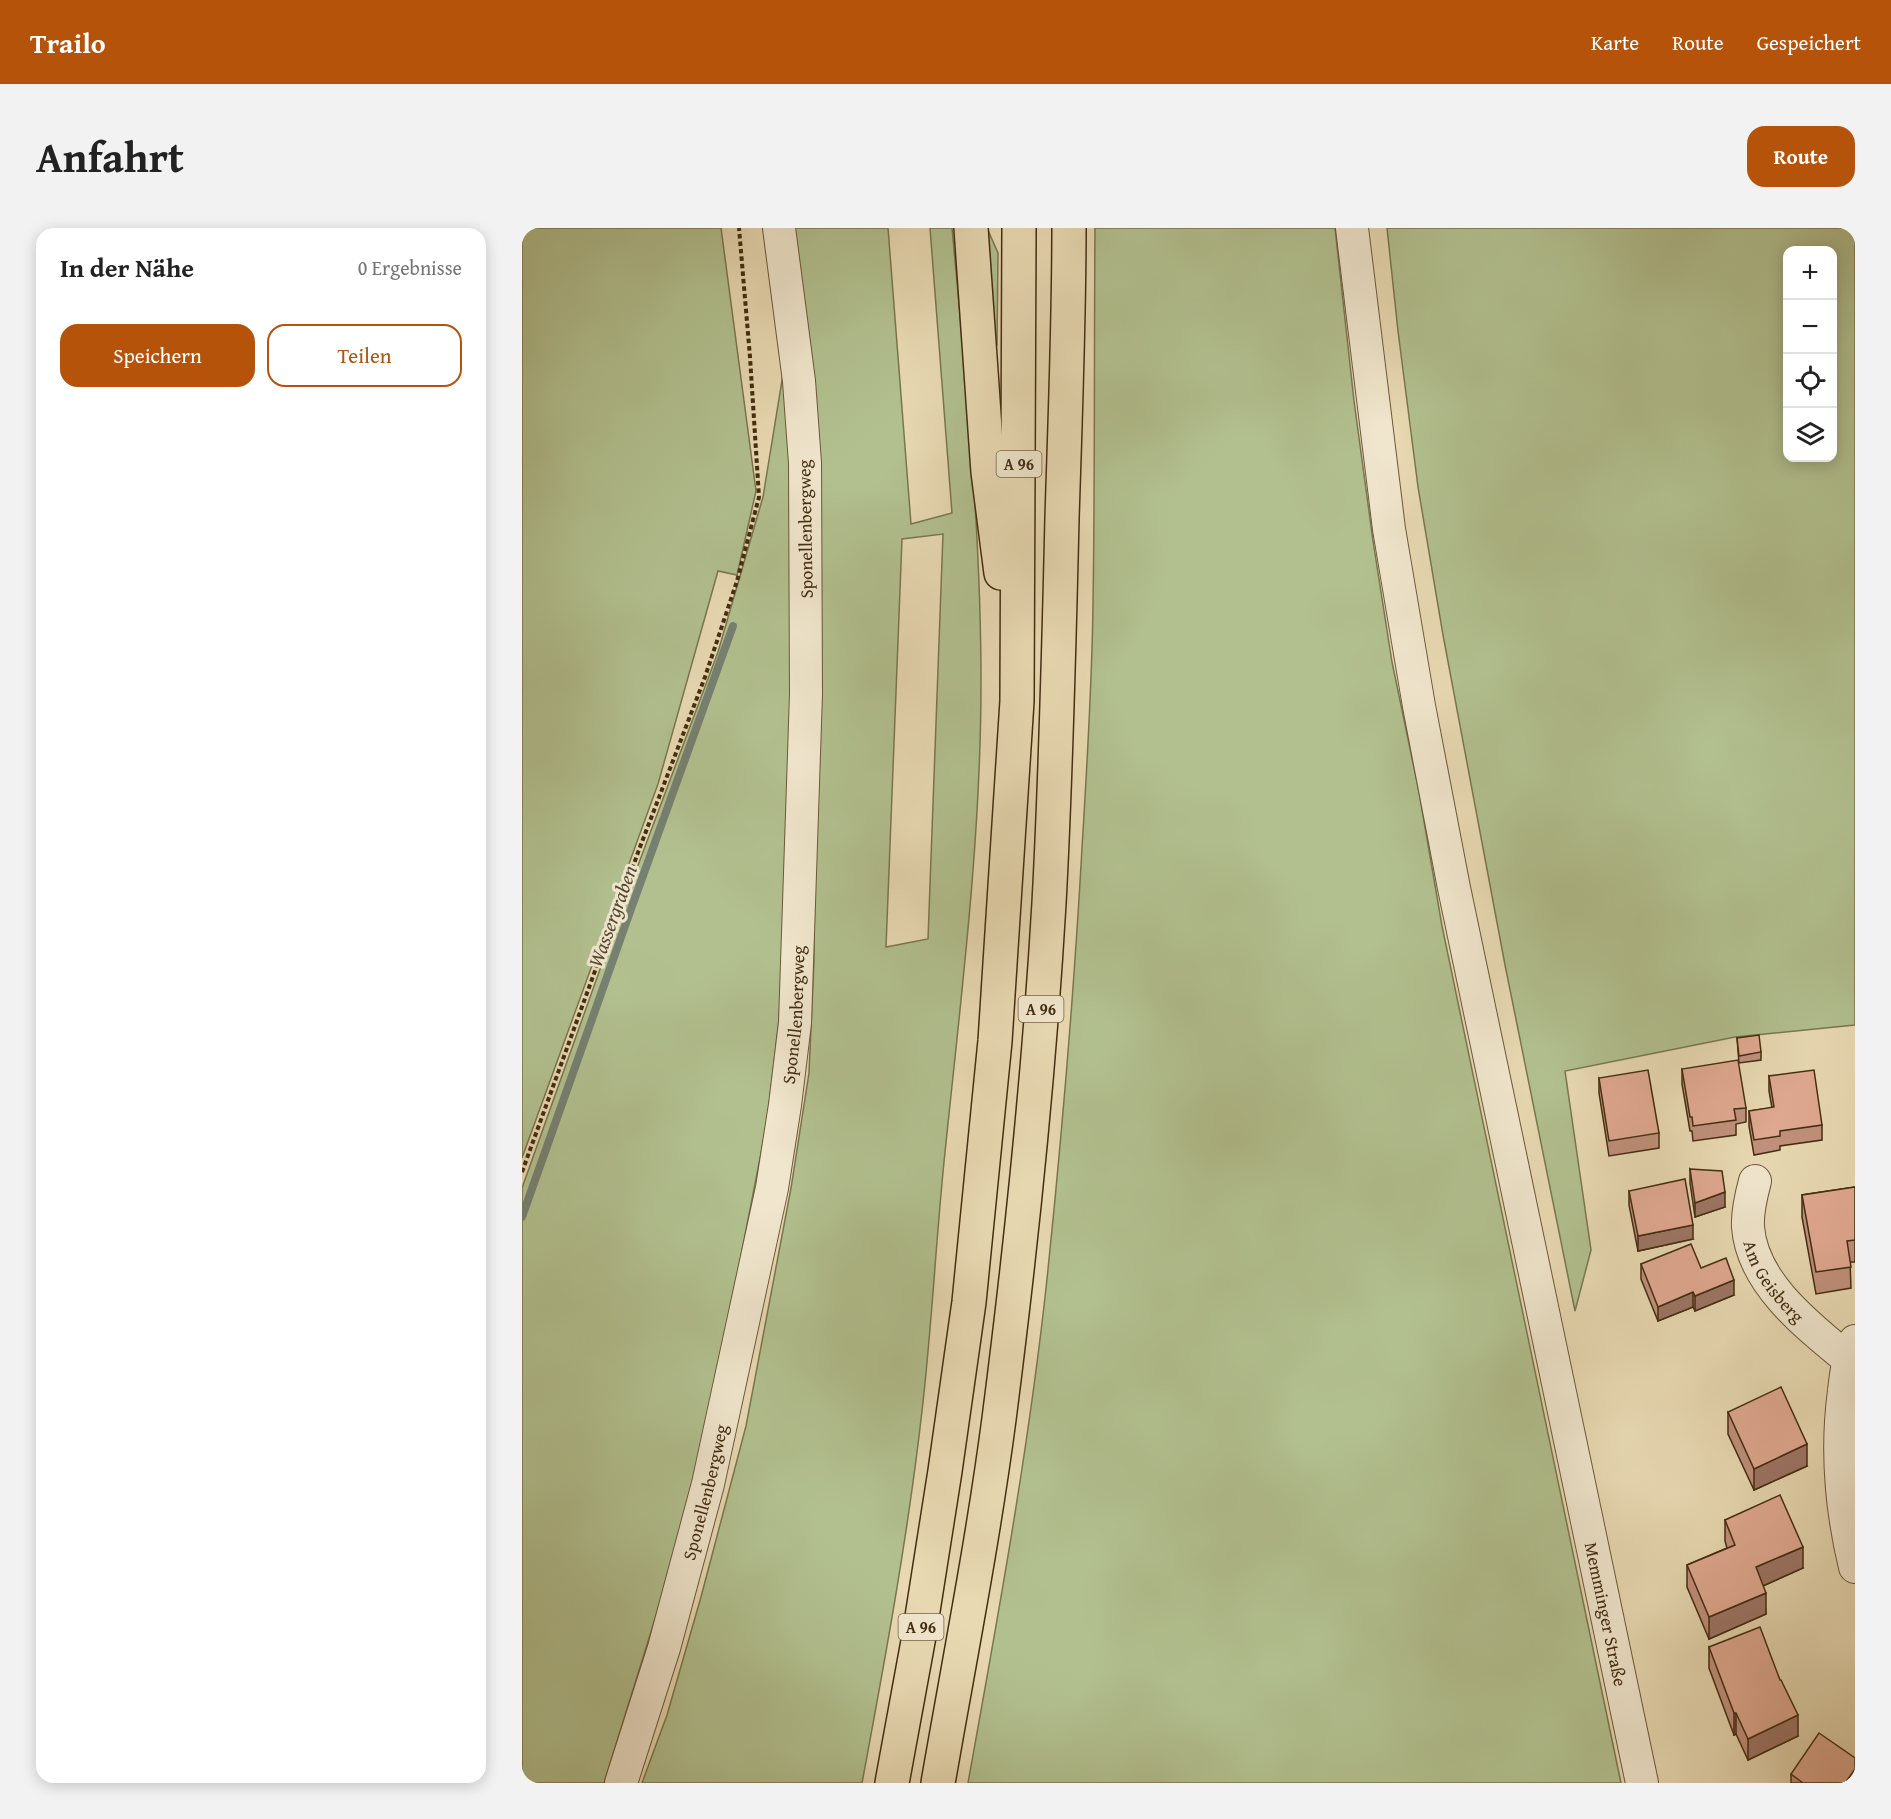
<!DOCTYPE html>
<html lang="de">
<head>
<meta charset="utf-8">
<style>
	:root { --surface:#fff; --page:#f2f2f2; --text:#222; --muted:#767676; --line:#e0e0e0; --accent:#b45309 }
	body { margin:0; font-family:"Gentium Book Plus",serif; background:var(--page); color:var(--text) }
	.controls { position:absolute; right:18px; top:18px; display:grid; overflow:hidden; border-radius:12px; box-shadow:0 3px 15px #0003 }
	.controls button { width:54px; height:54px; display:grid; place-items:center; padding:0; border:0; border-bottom:2px solid var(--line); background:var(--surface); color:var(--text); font:30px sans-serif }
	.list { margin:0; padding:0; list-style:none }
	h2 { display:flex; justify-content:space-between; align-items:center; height:78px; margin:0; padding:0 24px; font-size:26px }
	h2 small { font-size:20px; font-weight:400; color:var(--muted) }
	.actions { display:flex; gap:12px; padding:18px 24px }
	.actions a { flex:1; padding:14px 0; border:2px solid var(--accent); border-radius:18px; text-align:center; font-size:21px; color:var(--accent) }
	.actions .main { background:var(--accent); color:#fff }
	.icon { flex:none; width:33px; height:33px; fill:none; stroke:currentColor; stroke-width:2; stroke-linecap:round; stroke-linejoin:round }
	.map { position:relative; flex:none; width:1333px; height:1555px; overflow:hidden; border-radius:18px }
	header { display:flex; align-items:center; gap:36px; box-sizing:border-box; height:84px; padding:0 30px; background:var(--accent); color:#fff }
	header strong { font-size:28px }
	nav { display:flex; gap:33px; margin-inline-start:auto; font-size:21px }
	.intro { display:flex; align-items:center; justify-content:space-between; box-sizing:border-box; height:144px; padding:0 36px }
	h1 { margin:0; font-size:42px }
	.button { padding:15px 27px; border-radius:18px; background:var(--accent); color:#fff; font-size:21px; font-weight:700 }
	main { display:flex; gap:36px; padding:0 36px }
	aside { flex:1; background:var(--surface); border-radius:18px; box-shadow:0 3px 15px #0003 }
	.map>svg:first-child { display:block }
	.green { fill:#b2c08f; stroke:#7a7650; stroke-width:1.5; fill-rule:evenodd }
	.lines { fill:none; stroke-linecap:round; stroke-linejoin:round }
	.stream { stroke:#768171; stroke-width:8 }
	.minor-casing { stroke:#6c5839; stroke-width:34 }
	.highway-casing { stroke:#432d11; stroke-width:36 }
	.path { stroke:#432d11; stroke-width:4; stroke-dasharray:4.5 3; stroke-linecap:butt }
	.minor { stroke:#f0e6cd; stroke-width:32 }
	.highway { stroke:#e8d9b2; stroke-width:33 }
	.wall { fill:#c1917d; stroke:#432d11; stroke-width:1.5 }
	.shaded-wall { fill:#9d7666; stroke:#432d11; stroke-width:1.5 }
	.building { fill:#e0a991; stroke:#432d11; stroke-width:1.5 }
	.labels { text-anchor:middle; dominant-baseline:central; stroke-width:6; stroke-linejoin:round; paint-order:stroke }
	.shield { fill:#f0e6cd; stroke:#776449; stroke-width:1.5 }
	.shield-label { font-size:16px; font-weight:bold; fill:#432d11 }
	.street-label { font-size:18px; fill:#432d11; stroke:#f0e6cd }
	.water-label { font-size:20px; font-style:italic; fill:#544931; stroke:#f0e6cd }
</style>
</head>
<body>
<header>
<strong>Trailo</strong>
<nav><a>Karte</a><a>Route</a><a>Gespeichert</a></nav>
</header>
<div class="intro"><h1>Anfahrt</h1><a class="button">Route</a></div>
<main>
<aside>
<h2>In der Nähe<small>0 Ergebnisse</small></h2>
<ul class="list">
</ul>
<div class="actions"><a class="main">Speichern</a><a>Teilen</a></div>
</aside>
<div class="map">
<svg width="1333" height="1555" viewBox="0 0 1333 1555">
	<rect width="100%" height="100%" fill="#e8d9b2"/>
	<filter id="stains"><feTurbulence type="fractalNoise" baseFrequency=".00333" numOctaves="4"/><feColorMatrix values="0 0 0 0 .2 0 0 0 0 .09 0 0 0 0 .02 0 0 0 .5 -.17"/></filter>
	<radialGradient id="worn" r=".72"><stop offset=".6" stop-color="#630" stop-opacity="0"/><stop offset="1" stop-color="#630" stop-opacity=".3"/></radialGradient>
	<!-- green -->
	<g class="green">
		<path d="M0 0H199L234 263 215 347 196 343 136 556 0 930Z"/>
		<path d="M267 0H366L389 296 430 285 408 0H430C444 151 459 303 459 455 459 612 439 769 423 924 414 1010 410 1097 400 1183 386 1307 363 1432 340 1555H120L145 1487 179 1369 224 1198 269 960 287 845 292 732 294 519ZM421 306 406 711 364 719 380 311Z"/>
		<path d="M465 0 476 25 475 117 469 125Z"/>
		<path d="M573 0H813L832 173 851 313 870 434 897 564 920 698 1099 1555H446C476 1388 507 1220 525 1051 540 907 552 764 560 620 565 539 570 458 571 377 573 251 572 126 573 0Z"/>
		<path d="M865 0H1333V797L1213 809 1043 843 1069 1022 1053 1083 983 737 921 407 896 259 876 103ZM1266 22H1310V230H1266Z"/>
		<path d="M262 140 267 210 268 261 270 548 257 791 245 894 218 1033 172 1252 137 1378 82 1555H0V960L97 688 196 424 241 269Z"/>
	</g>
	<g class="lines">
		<!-- stream -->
		<path class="stream" d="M0 989 109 681 211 398"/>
		<defs>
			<g id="minor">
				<path id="s1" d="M830 0 867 301 897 478 932 660 1120 1555"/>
				<path id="s2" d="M1233 953C1229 968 1225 984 1226 999 1230 1055 1286 1098 1326 1131"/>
				<path d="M1333 1113C1326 1130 1324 1145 1322 1163 1314 1222 1319 1281 1333 1339"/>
				<path id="s3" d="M99 1555 142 1420 186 1256 250 960 263 877 273 795 284 466 283 235 277 153 257 0"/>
			</g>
			<g id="highway">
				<path d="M449 0 466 244 479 345"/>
				<path d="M370 1555 397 1408 423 1243 447 1074 473 813 495 473 497 0"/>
				<path d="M416 1555C437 1434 461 1313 477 1191 499 1020 517 847 527 675 534 547 537 419 540 290 543 194 547 97 547 0"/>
			</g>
		</defs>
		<!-- minor casing -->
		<use href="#minor" class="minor-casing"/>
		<!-- highway casing -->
		<use href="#highway" class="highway-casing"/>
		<!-- path -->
		<path class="path" d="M0 944 118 619 183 449 215 353 237 269 228 129 217 0"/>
		<!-- minor -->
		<use href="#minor" class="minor"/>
		<!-- highway -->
		<use href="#highway" class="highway"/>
	</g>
	<!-- wall -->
	<g class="wall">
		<path d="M1215 810 1239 824V832L1217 835Z"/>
		<path d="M1160 841 1224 880V894L1214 896V907L1171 913 1170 903H1168L1160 856Z"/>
		<path d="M1247 848 1300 897V912L1258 918V922L1232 927 1227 898V883L1250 880 1247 863Z"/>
		<path d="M1077 850 1137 905V920L1087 928 1077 865Z"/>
		<path d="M1168 941 1203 979 1173 989 1168 955Z"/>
		<path d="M1333 959V1034H1328L1329 1060 1294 1066 1280 989V967Z"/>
		<path d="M1107 963 1171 1011 1116 1023 1107 977Z"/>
		<path d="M1119 1036 1179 1040 1212 1067 1173 1083 1171 1079 1136 1093 1119 1051Z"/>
		<path d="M1206 1184 1285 1238 1232 1262 1206 1206Z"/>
		<path d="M1203 1292 1281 1340 1241 1358 1244 1386 1187 1411 1165 1359V1337L1205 1320 1203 1313Z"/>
		<path d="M1187 1419 1276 1508 1226 1532 1214 1506 1212 1507 1187 1440Z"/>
		<path d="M1269 1546 1333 1555H1269Z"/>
	</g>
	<!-- shaded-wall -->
	<g class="shaded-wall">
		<path d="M1203 964V979L1173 989V975Z"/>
		<path d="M1171 997V1011L1116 1023V1008Z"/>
		<path d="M1212 1052V1067L1173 1083V1068Z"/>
		<path d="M1171 1064V1079L1136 1093V1079Z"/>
		<path d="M1285 1216V1238L1232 1262V1241Z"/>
		<path d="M1281 1319V1340L1234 1361V1339Z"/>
		<path d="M1244 1365V1386L1187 1411V1389Z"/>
		<path d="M1212 1485H1214V1506L1212 1507Z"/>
		<path d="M1276 1487V1508L1226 1532V1511Z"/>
		<path d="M1333 1541V1555H1323Z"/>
	</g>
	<!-- building -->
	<g class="building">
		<path d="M1237 807 1239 824 1217 828 1215 810Z"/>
		<path d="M1216 832 1224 880 1212 881 1214 892 1171 898 1170 889H1168L1160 841Z"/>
		<path d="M1126 842 1137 905 1087 913 1077 850Z"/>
		<path d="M1292 842 1300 897 1258 903V908L1232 912 1227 883 1252 879 1247 848Z"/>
		<path d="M1168 941 1200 943 1203 964 1173 975Z"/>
		<path d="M1163 951 1171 997 1116 1008 1107 963Z"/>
		<path d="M1333 959V1012L1325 1013 1329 1039 1294 1044 1280 967Z"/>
		<path d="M1169 1016 1179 1040 1204 1030 1212 1052 1173 1068 1171 1064 1136 1079 1119 1036Z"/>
		<path d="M1259 1159 1285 1216 1232 1241 1206 1184Z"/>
		<path d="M1258 1267 1281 1319 1234 1339 1244 1365 1187 1389 1165 1337 1213 1317 1203 1292Z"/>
		<path d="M1238 1399 1258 1452H1259L1276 1487 1226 1511 1214 1485H1212L1187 1419Z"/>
		<path d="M1297 1505 1333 1530V1541L1323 1555H1281L1269 1546Z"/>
	</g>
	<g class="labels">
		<!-- shield labels -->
		<g class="shield">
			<rect x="474.5" y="223" width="45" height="26" rx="4.5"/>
			<rect x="496.5" y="768" width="45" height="26" rx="4.5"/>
			<rect x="376.5" y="1386" width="45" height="26" rx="4.5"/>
		</g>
		<g class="shield-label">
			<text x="497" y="236">A 96</text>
			<text x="519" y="781">A 96</text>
			<text x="399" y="1399">A 96</text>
		</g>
		<!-- street labels -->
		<g class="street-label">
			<text transform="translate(283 301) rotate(-91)">Sponellenbergweg</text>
			<text stroke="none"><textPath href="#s3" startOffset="789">Sponellenbergweg</textPath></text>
			<text stroke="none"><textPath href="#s2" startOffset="108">Am Geisberg</textPath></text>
			<text stroke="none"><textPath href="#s3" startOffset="303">Sponellenbergweg</textPath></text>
			<text stroke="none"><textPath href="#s1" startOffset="1410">Memminger Straße</textPath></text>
		</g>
		<!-- water labels -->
		<g class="water-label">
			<text transform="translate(90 688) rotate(-70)">Wassergraben</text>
		</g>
	</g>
	<rect width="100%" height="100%" filter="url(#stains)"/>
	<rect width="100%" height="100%" fill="url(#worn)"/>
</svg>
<div class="controls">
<button>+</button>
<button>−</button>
<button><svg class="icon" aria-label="locate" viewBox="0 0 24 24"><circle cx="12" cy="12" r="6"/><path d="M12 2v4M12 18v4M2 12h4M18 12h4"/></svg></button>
<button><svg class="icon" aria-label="layers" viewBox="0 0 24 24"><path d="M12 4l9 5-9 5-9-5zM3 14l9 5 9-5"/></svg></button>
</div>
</div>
</main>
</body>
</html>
